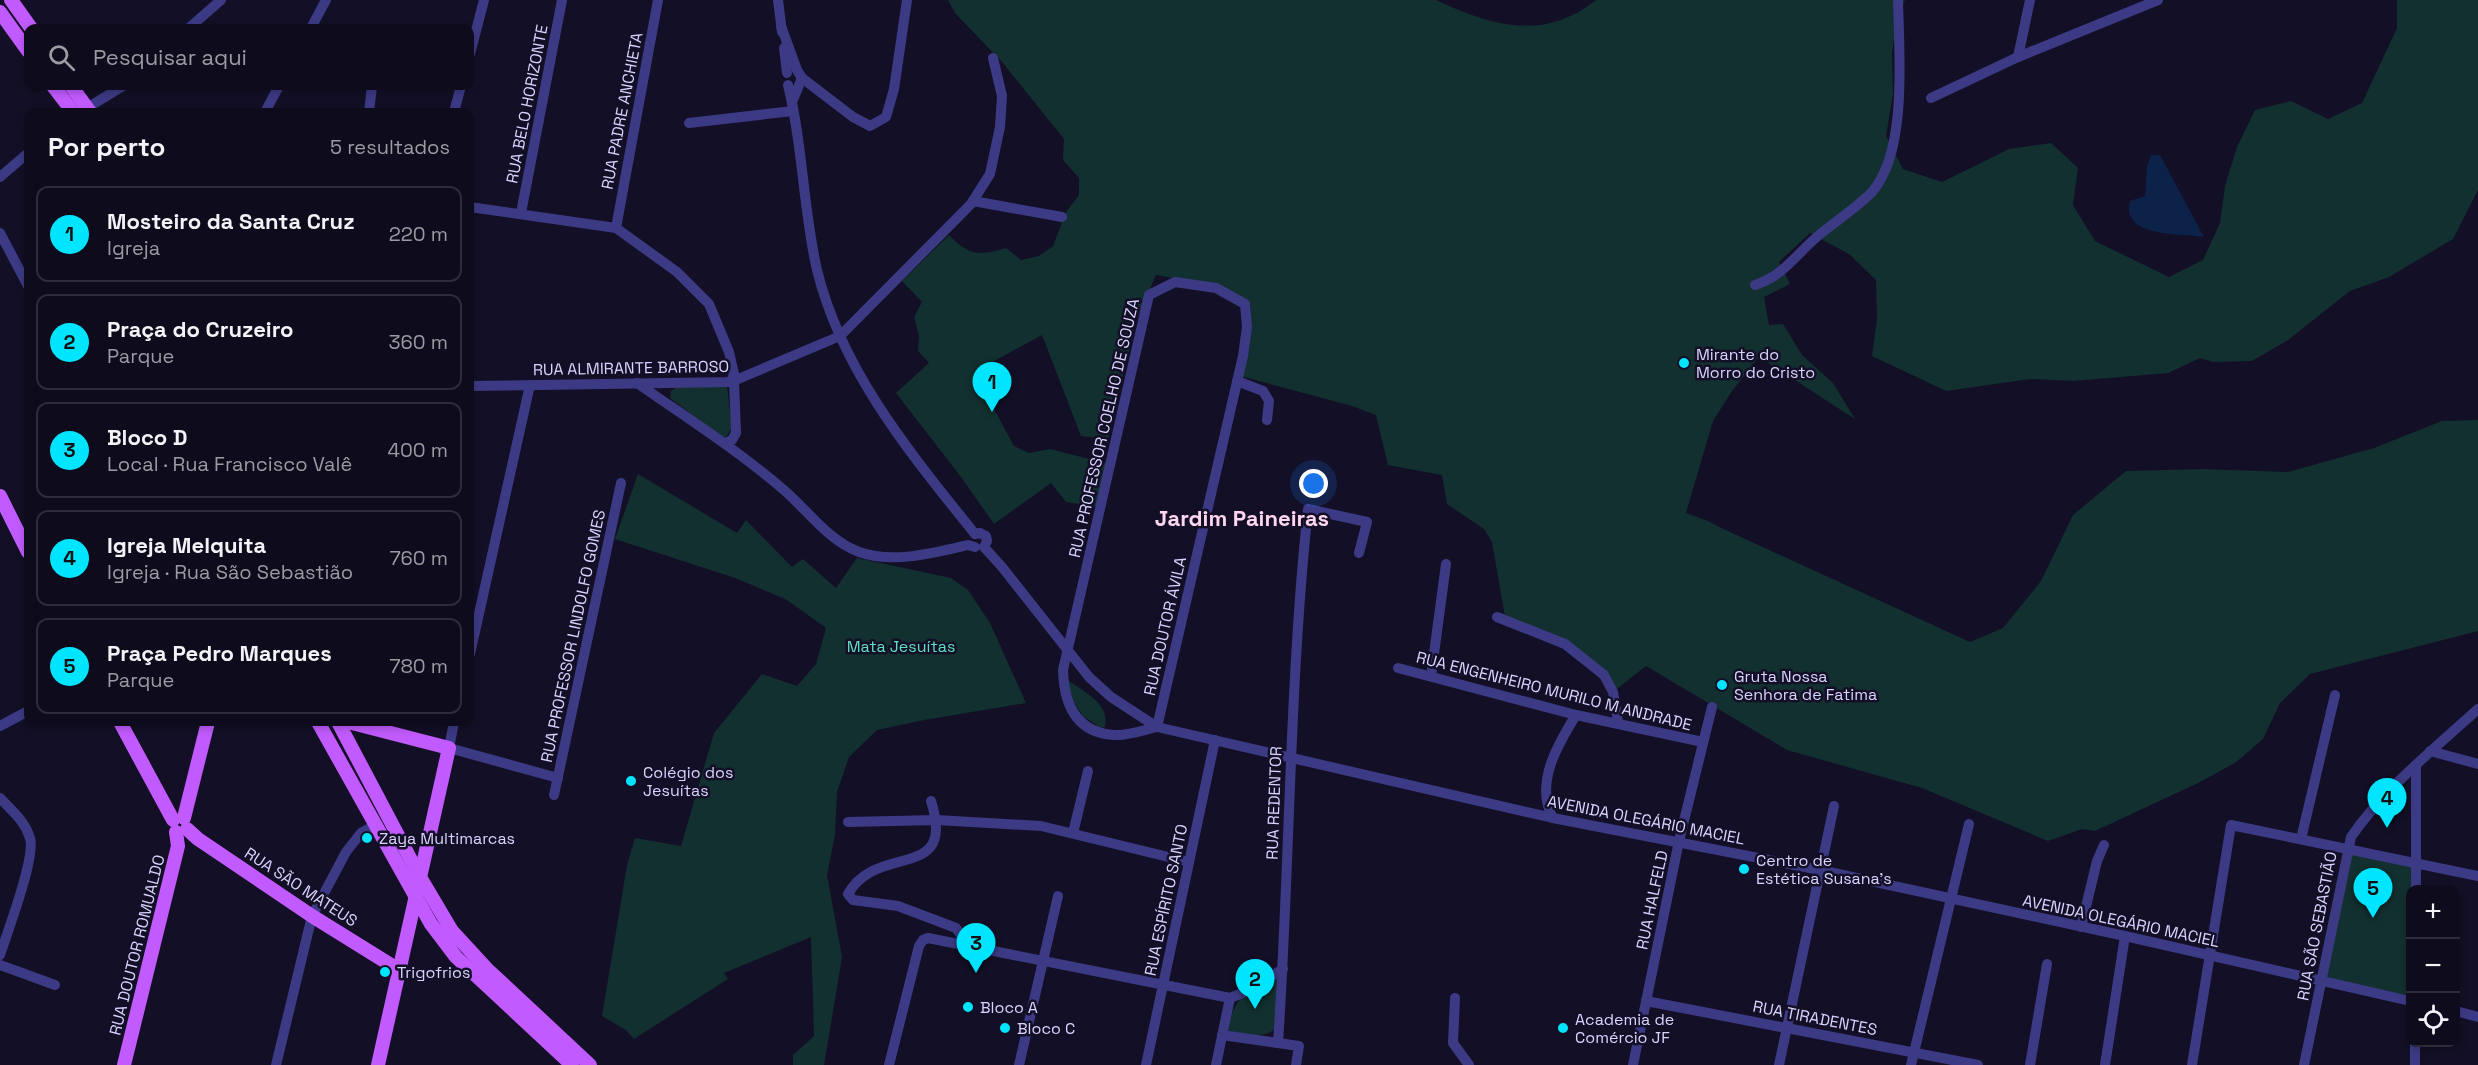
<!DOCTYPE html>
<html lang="pt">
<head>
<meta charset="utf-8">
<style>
	:root { --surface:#0e0b1c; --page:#1c1929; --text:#f1f3f6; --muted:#9b9ba3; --line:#2e2b3b; --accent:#00e5ff }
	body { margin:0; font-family:"Space Grotesk",sans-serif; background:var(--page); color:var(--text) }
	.controls { position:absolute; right:18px; bottom:18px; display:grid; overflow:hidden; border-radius:12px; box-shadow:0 3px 9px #0003 }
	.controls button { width:54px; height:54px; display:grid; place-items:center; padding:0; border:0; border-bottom:2px solid var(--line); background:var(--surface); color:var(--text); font:30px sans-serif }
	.you { position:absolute; left:1314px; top:484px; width:21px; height:21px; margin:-15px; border:4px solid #fff; border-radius:50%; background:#1a73e8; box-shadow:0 0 0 9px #1a73e833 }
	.badge { display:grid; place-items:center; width:39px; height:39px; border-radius:50%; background:var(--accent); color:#111; font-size:20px; font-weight:700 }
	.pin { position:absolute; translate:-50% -50px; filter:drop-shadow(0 2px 3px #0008) }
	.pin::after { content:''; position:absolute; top:32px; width:21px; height:18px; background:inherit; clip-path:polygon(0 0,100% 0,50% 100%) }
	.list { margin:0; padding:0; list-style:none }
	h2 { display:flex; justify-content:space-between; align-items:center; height:78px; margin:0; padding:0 24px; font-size:26px }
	h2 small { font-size:20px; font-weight:400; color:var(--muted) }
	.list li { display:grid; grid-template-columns:39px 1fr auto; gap:18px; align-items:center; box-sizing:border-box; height:96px; margin:0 12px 12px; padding:0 12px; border:2px solid var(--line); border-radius:12px }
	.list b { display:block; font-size:22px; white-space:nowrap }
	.list p { margin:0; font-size:20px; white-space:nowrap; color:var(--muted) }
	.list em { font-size:20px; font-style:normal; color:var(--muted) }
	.icon { flex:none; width:33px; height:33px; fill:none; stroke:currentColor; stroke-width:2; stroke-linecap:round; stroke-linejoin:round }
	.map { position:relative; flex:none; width:2478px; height:1065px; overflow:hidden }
	.search { position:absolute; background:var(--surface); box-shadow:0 3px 9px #0003; left:24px; top:24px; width:450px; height:66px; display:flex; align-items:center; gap:15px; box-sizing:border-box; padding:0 21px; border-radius:12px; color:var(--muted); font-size:22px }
	.panel { position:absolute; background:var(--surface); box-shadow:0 3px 9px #0003; left:24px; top:108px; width:450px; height:618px; border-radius:12px }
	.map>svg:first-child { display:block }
	.green { fill:#12302f }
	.water { fill:#0c2248 }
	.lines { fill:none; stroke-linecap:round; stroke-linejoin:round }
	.minor { stroke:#3d3a85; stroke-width:10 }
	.major { stroke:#c25bff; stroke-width:14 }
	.poi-dot { fill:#00e5ff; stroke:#130f26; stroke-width:2 }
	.labels { text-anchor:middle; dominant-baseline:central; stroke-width:5; stroke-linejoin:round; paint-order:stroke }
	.street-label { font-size:16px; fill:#d9d4ff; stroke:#130f26 }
	.poi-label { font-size:16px; fill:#d9d4ff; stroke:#130f26; text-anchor:start }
	.park-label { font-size:16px; fill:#5fe0c0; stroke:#130f26 }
	.district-label { font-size:22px; font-weight:bold; fill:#ffd6f0; stroke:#130f26 }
</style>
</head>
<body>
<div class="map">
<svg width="2478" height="1065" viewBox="0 0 2478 1065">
	<rect width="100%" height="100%" fill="#130f26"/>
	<!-- green -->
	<g class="green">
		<path d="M948 0H1436C1492 26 1543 42 1596 0H1905L1897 18 1892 54 1893 94 1886 136 1903 169 1942 182 2009 149 2051 143 2078 168 2073 205 2095 241 2169 277 2203 260 2220 223 2225 186 2237 147 2255 110 2291 101 2328 119 2362 103 2397 28V0H2478V190L2453 239 2389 277 2350 291 2288 340 2252 361 2213 362 2200 358 2168 373 2074 381 2030 379 1946 391 1872 356 1877 319 1876 280 1849 254 1810 233 1779 262 1790 284 1764 297 1769 325 1783 324 1802 355 1833 383 1855 419 1759 357 1732 391 1713 421 1686 513 1708 521 1717 526 1970 642 2003 628 2041 581 2073 515 2126 471 2203 469 2288 472 2374 448 2442 421 2478 420V631L2310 674 2280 703 2263 739 2235 763 2198 783 2095 831 2082 829 2048 841 1922 788 1787 750 1646 666 1613 692 1576 647 1505 617 1492 542 1484 529 1447 504 1442 475 1388 465 1376 415 1352 406 1240 376 1251 306 1219 286 1156 275 1136 321 1108 439 1081 436 1042 335 974 372 1014 446 1029 453 1050 449 1109 464 1098 507 1066 502 1051 483 994 524 961 477 896 393 929 363 918 351 919 336 914 317 922 302 902 281 949 235C969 256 980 256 1006 248L1021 260 1039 256 1053 246 1066 212 1079 195V178L1063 160 1064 139 1003 63 955 13Z"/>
		<path d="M727 386 732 428 726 437 720 436 670 398 671 391 677 387Z"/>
		<path d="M638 474 737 533 746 520 792 567 803 559 836 588 857 558 951 578 968 590 990 623 1026 703 924 720 877 730 849 757 837 792 835 835 827 875 842 957 824 1065H793V1055L814 1036 811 937 724 973 728 979 634 1039 626 1030 602 1016 627 865 635 838 681 846 714 733 762 674 797 686 816 664 826 628 787 600 738 579 615 539Z"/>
		<path d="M1066 679C1083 691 1111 704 1105 727L1101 728 1083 716 1074 702Z"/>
		<path d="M2349 853 2414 867 2413 889 2410 890 2408 996 2324 977Z"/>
		<path d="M1280 975 1276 1027C1266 1041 1245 1033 1229 1031 1232 994 1250 992 1280 975Z"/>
	</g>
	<!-- water -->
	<path class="water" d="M2151 155H2160L2204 237C2181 233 2120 238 2130 201L2145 196 2147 166Z"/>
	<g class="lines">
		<!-- minor -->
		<g class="minor">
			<path d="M778 0 782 32"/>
			<path d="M781 26 797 70 802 78 792 102"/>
			<path d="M189 28 221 0"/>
			<path d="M311 28 326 0"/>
			<path d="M784 48 787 73"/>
			<path d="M470 54 484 0"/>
			<path d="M2018 57 2030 0"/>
			<path d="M802 78 853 117 870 126 886 117 894 89 907 0"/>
			<path d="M788 85C803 145 803 209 817 270 842 372 911 454 975 534"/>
			<path d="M1931 98 2018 57 2158 0"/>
			<path d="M82 111 123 86"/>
			<path d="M265 112 279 86"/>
			<path d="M369 112 372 86"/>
			<path d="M454 112 461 86"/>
			<path d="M689 123 793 111"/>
			<path d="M0 177 28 153"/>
			<path d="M973 201 1062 217"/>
			<path d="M470 207 616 228 677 272 709 304 729 352 734 374 731 382"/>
			<path d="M521 213 562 0"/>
			<path d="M616 228 658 0"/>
			<path d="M0 233 28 286"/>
			<path d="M1175 282 1216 288 1245 304 1247 327 1243 356 1157 727C1144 730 1128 736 1115 735 1076 733 1064 704 1063 670L1149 295Z"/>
			<path d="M1755 285C1785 275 1795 255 1819 235 1836 221 1856 208 1872 192 1908 151 1899 52 1898 0"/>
			<path d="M1237 381 1263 391 1269 401 1267 420"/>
			<path d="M637 383C687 418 739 451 785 491 809 512 829 541 859 552 893 564 934 553 968 545L975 547"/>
			<path d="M470 386 731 382 840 336 971 204 990 174 1000 127 1002 96 993 58"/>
			<path d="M725 443 732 440 736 433 734 381"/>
			<path d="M975 534 980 533 986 536 987 541 984 547"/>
			<path d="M984 547 1002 567 1089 677 1111 697 1157 727 1553 818 1820 870 2125 936 2410 1001"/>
			<path d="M1497 617 1565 644 1604 675 1613 692 1618 722"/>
			<path d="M470 654 530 385"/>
			<path d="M1398 668 1576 715 1703 742"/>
			<path d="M1431 676 1446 564"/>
			<path d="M454 722 449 748 558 778"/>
			<path d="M0 726 28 711"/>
			<path d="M2430 751 2478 764"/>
			<path d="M554 795 621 483"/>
			<path d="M0 798C12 811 25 821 30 838 36 857 7 933 0 955"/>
			<path d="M931 801C957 883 877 842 848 894L853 900 898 906 956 928 961 935 962 944"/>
			<path d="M1553 818C1534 784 1558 744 1576 715"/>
			<path d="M848 822 937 820 1041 826 1189 862"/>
			<path d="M1073 833 1088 771"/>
			<path d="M2301 839 2335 695"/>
			<path d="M2416 890V765"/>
			<path d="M2081 927 2097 861 2104 845"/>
			<path d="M0 965 55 985"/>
			<path d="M1455 998 1453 1043 1469 1065"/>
			<path d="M1646 1001 1978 1065"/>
			<path d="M2456 1011 2478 1017"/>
			<path d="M1222 1035 1299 1046 1296 1065"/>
			<path d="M1278 1043C1290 865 1289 686 1308 509L1367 522 1359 553"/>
			<path d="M276 1065 312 916 346 852 361 833 376 825"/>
			<path d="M889 1065 919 946 923 940 928 938 1230 998 1245 992 1283 969"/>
			<path d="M1019 1065 1058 896"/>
			<path d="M1146 1065 1215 740"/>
			<path d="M1216 1065 1230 998"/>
			<path d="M1633 1065 1679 841 1712 707"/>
			<path d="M1779 1065 1834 806"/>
			<path d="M1911 1065 1969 824"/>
			<path d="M2030 1065 2047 964"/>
			<path d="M2105 1065 2125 936"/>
			<path d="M2192 1065 2231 825 2478 876"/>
			<path d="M2304 1065 2351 837C2383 790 2436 747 2478 709"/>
			<path d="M2415 1065V1042"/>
		</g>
		<!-- major -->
		<g class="major">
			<path d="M11 0 31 28"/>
			<path d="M0 12 28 51"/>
			<path d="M53 86 73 112"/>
			<path d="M71 86 90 112"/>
			<path d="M0 496 28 552"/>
			<path d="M120 722 173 820"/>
			<path d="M318 722 431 924 456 957 572 1065"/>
			<path d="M338 722 420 877 452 931 487 969 590 1065"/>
			<path d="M348 722 449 748 378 1065"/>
			<path d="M184 818 208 722"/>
			<path d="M187 829 198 839 312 916 399 970"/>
			<path d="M124 1065 178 846 176 832"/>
		</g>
	</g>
	<!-- markers -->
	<g class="poi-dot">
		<circle cx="1684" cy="363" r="6"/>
		<circle cx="1722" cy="685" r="6"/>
		<circle cx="631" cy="781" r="6"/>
		<circle cx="367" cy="838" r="6"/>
		<circle cx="1744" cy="869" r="6"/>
		<circle cx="385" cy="972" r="6"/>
		<circle cx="968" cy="1007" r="6"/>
		<circle cx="1005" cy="1028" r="6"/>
		<circle cx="1563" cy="1028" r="6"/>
	</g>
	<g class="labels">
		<!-- street labels -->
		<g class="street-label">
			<text transform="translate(527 104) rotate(-79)">RUA BELO HORIZONTE</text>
			<text transform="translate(622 111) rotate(-79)">RUA PADRE ANCHIETA</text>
			<text transform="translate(631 368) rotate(-1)">RUA ALMIRANTE BARROSO</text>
			<text transform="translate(1104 428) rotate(-77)">RUA PROFESSOR COELHO DE SOUZA</text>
			<text transform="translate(1165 626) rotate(-77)">RUA DOUTOR ÁVILA</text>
			<text transform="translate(573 636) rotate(-78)">RUA PROFESSOR LINDOLFO GOMES</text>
			<text transform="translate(1554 691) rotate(14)">RUA ENGENHEIRO MURILO M ANDRADE</text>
			<text transform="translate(1274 803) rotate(-88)">RUA REDENTOR</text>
			<text transform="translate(1646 820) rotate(11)">AVENIDA OLEGÁRIO MACIEL</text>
			<text transform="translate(301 887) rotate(33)">RUA SÃO MATEUS</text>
			<text transform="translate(1166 900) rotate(-78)">RUA ESPÍRITO SANTO</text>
			<text transform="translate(1652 900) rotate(-78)">RUA HALFELD</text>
			<text transform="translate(2121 921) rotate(12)">AVENIDA OLEGÁRIO MACIEL</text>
			<text transform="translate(2317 926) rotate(-79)">RUA SÃO SEBASTIÃO</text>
			<text transform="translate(137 945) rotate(-76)">RUA DOUTOR ROMUALDO</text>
			<text transform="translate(1815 1018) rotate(11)">RUA TIRADENTES</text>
		</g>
		<!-- poi labels -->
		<g class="poi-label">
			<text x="1696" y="354">Mirante do<tspan x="1696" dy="18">Morro do Cristo</tspan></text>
			<text x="1734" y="676">Gruta Nossa<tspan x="1734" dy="18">Senhora de Fatima</tspan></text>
			<text x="643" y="772">Colégio dos<tspan x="643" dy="18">Jesuítas</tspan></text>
			<text x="379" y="838">Zaya Multimarcas</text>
			<text x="1756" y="860">Centro de<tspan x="1756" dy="18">Estética Susana's</tspan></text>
			<text x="397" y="972">Trigofrios</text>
			<text x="980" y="1007">Bloco A</text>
			<text x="1575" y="1019">Academia de<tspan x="1575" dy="18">Comércio JF</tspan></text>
			<text x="1017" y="1028">Bloco C</text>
		</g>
		<!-- park labels -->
		<g class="park-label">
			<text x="901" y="646">Mata Jesuítas</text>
		</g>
		<!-- district labels -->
		<g class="district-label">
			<text x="1242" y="518">Jardim Paineiras</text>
		</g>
	</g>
</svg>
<div class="controls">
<button>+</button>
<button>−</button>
<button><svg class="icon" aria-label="locate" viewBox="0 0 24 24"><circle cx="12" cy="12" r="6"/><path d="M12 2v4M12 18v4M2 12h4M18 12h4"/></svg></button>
</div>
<div class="you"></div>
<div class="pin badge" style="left:992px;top:412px">1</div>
<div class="pin badge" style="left:1255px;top:1009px">2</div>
<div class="pin badge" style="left:976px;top:973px">3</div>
<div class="pin badge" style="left:2387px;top:828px">4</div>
<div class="pin badge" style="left:2373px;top:918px">5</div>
<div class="search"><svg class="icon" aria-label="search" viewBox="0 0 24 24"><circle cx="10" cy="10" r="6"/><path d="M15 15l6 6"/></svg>Pesquisar aqui</div>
<section class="panel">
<h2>Por perto<small>5 resultados</small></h2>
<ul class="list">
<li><span class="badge">1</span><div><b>Mosteiro da Santa Cruz</b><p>Igreja</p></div><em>220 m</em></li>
<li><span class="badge">2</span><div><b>Praça do Cruzeiro</b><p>Parque</p></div><em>360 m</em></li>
<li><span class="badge">3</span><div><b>Bloco D</b><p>Local · Rua Francisco Valê</p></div><em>400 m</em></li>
<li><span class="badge">4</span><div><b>Igreja Melquita</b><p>Igreja · Rua São Sebastião</p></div><em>760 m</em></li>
<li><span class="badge">5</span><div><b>Praça Pedro Marques</b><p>Parque</p></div><em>780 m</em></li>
</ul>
</section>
</div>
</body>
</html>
